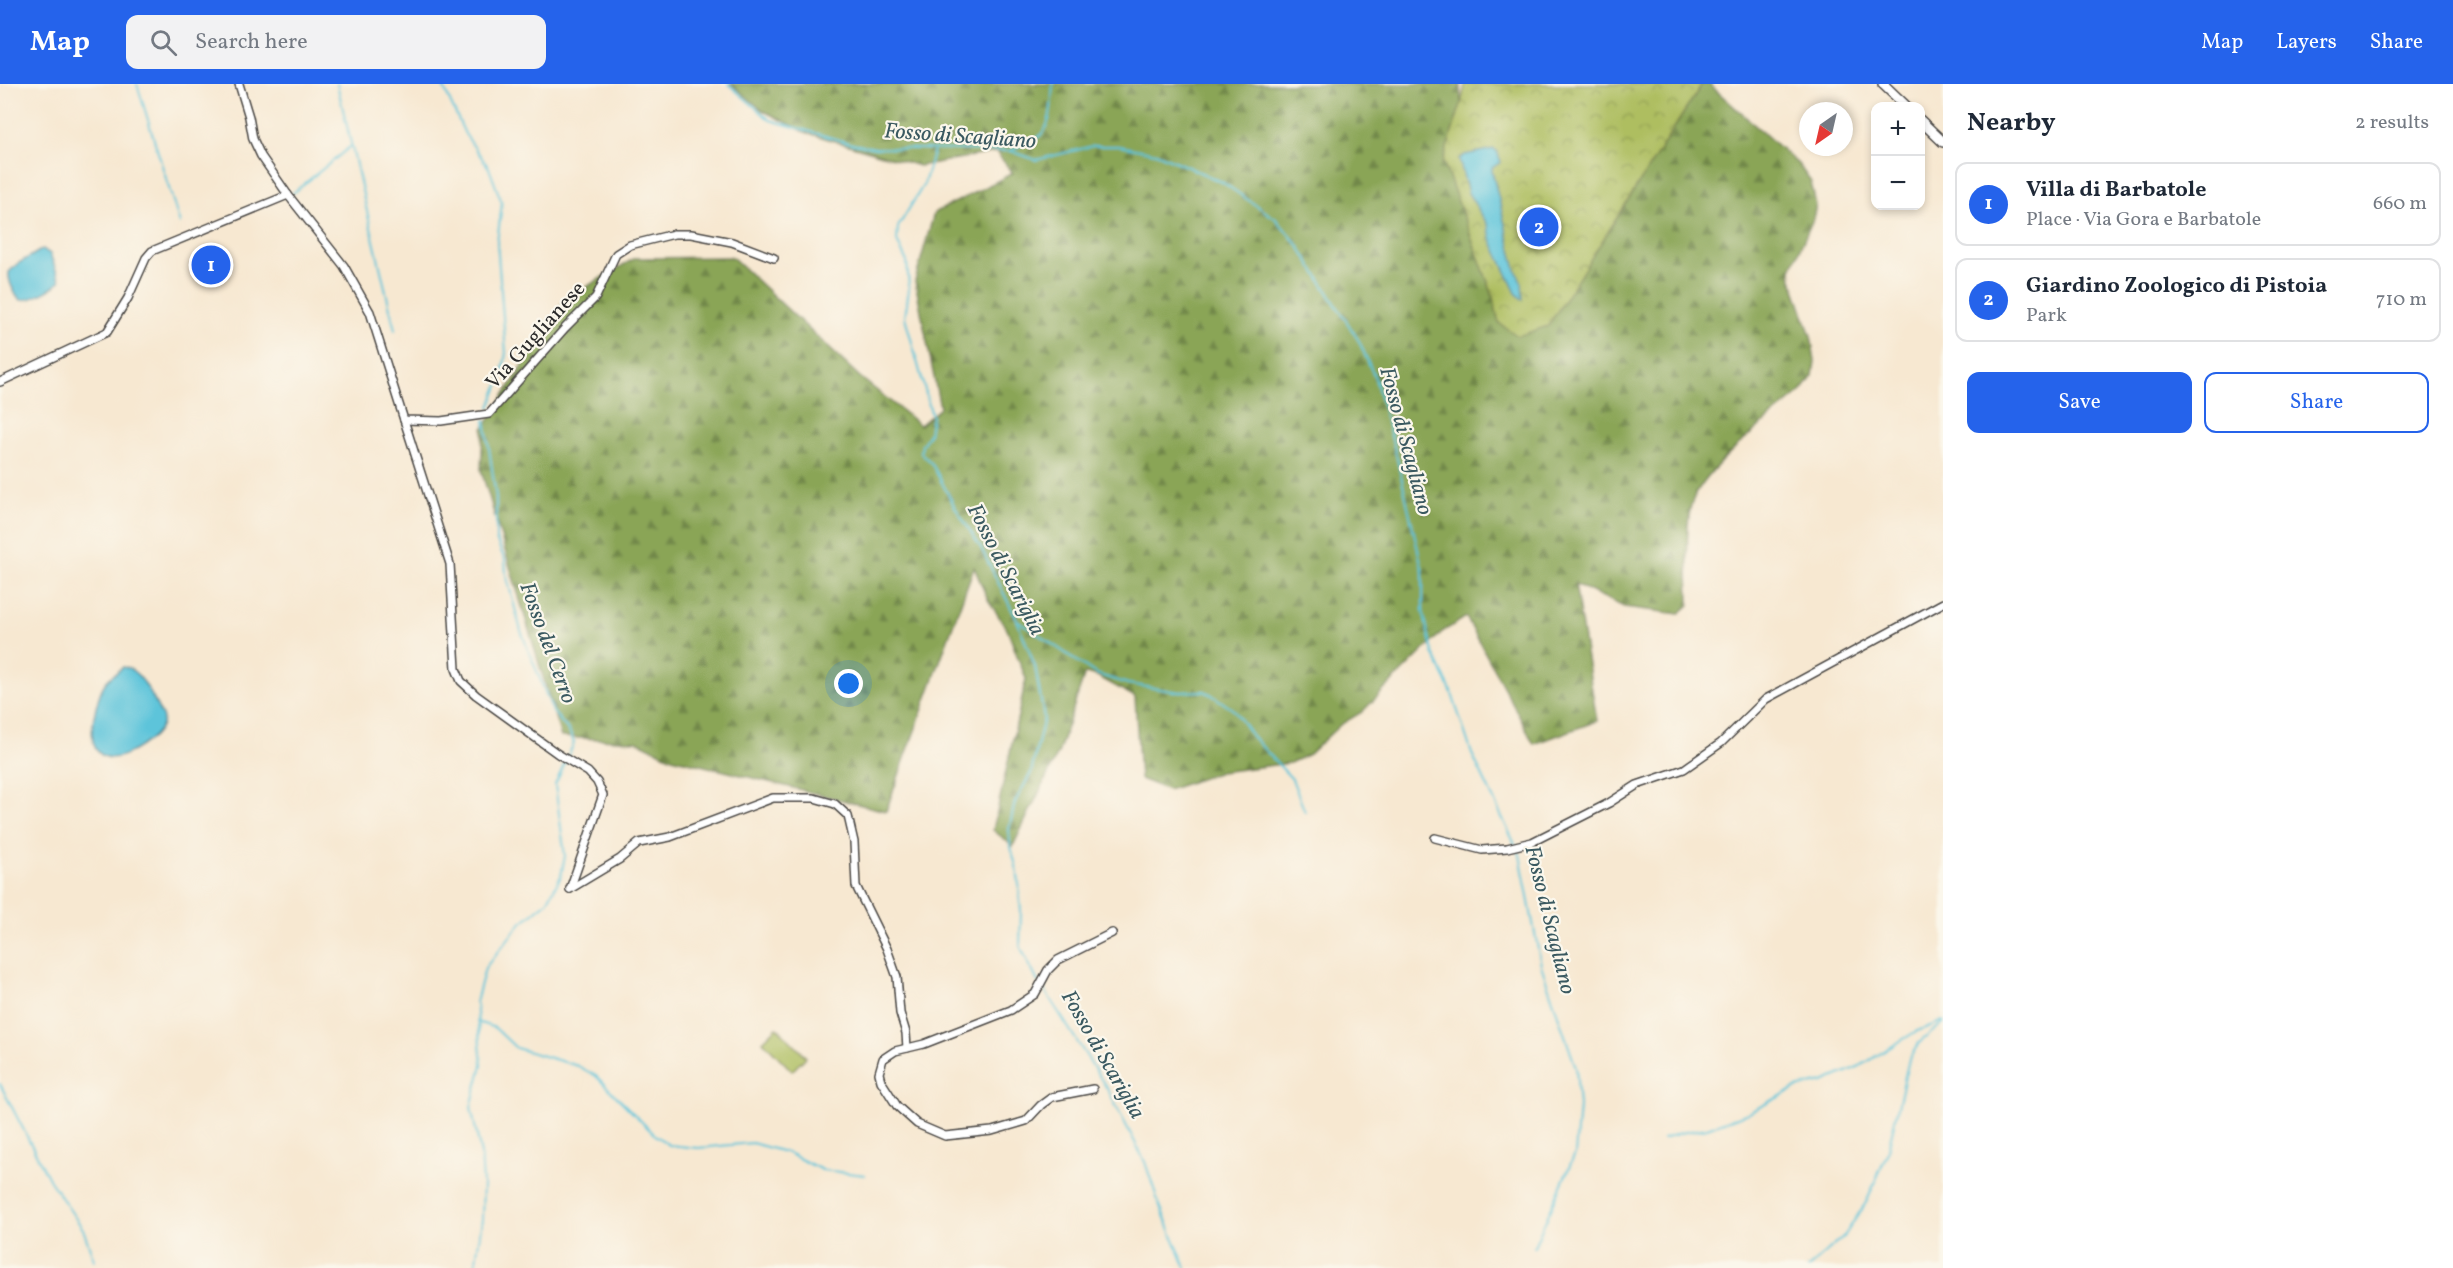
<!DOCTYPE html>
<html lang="en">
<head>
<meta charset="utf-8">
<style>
	:root { --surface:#fff; --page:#f2f2f3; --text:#1f2937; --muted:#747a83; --line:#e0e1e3; --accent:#2563eb }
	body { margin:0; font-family:Vollkorn,serif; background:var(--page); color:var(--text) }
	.controls { position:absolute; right:18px; top:18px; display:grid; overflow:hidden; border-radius:12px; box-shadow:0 3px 9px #0003 }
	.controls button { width:54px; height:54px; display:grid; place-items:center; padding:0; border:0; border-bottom:2px solid var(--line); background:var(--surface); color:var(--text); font:30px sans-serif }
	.compass { position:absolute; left:1799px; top:18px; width:54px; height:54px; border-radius:50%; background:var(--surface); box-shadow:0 3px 9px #0003; rotate:214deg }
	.you { position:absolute; left:849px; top:600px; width:21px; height:21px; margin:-15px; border:4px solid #fff; border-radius:50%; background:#1a73e8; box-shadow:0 0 0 9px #1a73e833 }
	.badge { display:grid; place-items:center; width:39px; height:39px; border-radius:50%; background:var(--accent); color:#fff; font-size:20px; font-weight:700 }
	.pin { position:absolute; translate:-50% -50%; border:3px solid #fff; box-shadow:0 2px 6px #0006 }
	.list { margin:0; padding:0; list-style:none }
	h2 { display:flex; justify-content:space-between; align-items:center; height:78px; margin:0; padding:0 24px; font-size:26px }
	h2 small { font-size:20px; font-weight:400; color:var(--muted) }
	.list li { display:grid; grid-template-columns:39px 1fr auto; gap:18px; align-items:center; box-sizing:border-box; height:84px; margin:0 12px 12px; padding:0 12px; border:2px solid var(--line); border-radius:12px }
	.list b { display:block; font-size:22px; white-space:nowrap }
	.list p { margin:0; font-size:20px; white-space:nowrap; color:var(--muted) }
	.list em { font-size:20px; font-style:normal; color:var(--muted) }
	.actions { display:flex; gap:12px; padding:18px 24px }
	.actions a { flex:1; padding:14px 0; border:2px solid var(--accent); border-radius:12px; text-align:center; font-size:21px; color:var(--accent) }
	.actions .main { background:var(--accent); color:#fff }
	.icon { flex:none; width:33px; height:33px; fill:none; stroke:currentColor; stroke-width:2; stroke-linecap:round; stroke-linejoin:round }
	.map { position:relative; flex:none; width:1943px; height:1184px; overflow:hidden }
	header { display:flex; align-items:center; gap:36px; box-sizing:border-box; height:84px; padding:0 30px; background:var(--accent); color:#fff }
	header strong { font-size:28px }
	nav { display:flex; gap:33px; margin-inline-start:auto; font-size:21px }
	.search { width:420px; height:54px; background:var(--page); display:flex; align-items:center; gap:15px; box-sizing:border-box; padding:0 21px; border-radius:12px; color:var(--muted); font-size:22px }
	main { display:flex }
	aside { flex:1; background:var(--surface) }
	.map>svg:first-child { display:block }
	.forest { fill:url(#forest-firs); stroke:#5a6841; stroke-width:1.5 }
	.park { fill:url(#park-crowns); stroke:#6c7446; stroke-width:1.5 }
	.pitch { fill:#aebe61; stroke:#6c7446; stroke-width:1.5 }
	.water { fill:#5dc4da; stroke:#447882; stroke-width:1.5 }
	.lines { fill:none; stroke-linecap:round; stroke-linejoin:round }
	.stream { stroke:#5dc4da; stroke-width:2 }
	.street-casing { stroke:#4a4744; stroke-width:10 }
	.secondary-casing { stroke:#4a4744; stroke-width:12 }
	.street { stroke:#fff; stroke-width:7 }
	.secondary { stroke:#fff; stroke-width:9 }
	.labels { text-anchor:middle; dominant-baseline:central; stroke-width:4.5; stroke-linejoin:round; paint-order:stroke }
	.street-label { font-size:21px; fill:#2b2b2b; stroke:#fbf7ec }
	.water-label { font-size:22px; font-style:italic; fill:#3a5960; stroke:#fbf7ec }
</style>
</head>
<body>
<header>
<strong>Map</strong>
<div class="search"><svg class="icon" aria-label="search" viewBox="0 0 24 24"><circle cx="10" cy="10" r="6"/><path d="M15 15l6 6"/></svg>Search here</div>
<nav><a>Map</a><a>Layers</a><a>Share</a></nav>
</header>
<main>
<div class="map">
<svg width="1943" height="1184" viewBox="0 0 1943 1184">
	<defs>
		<pattern id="forest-firs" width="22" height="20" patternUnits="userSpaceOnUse" patternTransform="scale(1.5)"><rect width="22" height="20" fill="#8aa557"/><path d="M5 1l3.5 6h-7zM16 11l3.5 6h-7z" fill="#718748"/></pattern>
		<pattern id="park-crowns" width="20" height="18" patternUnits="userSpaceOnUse" patternTransform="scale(1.5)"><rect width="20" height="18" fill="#aebe61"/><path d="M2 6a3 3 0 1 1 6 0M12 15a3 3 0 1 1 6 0" fill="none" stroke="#8e9b50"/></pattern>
	</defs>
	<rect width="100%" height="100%" fill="#fbf7ec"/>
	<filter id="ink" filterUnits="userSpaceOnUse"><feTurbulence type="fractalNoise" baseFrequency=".0167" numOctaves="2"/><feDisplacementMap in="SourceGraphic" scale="12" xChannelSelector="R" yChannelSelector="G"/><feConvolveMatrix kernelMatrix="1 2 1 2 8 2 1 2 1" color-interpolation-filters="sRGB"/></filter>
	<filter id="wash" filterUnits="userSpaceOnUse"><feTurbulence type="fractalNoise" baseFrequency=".008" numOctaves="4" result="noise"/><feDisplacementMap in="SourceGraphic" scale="24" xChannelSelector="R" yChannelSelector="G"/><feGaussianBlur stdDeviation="1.35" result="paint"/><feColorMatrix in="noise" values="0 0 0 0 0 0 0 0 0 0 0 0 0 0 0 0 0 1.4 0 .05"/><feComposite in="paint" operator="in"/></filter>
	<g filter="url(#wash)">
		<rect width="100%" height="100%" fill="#f7e8d1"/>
		<!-- forest -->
		<path class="forest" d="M731 0H1460L1461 20 1443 77 1492 209 1499 239 1548 241 1702 0H1709L1798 80 1811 98 1816 121 1813 135 1791 185 1792 196 1811 252 1815 277 1813 292 1802 307C1771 334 1706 381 1692 418 1684 441 1689 495 1689 521L1679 530 1624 523 1575 500 1597 637 1534 660 1466 533 1442 548 1362 628 1340 641 1309 670 1290 679 1220 688 1168 706 1140 695 1135 613 1097 592 1085 589 1059 667 1013 762 993 746 1026 595 1007 545 987 514 974 483 886 727 672 674 637 657 561 653 481 386 483 345 564 216 635 174 732 173 860 293 920 341 940 324 915 197 934 129 1013 89 996 68 919 82 805 48 762 26Z"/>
		<!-- park -->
		<path class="park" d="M1465 0H1702L1548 242 1518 252 1499 239 1492 209 1443 77 1461 20Z"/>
		<!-- pitch -->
		<path class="pitch" d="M777 943 806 973 792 987 763 957Z"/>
		<!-- water -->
		<g class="water">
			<path d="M1493 65 1497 67 1501 78 1492 84V87L1516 186 1522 199 1523 216 1516 209 1492 158 1488 141 1468 109 1459 75 1465 71Z"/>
			<path d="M43 165 50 170 60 197C52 206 32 216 21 216 14 210 8 197 9 188L17 180Z"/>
			<path d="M123 583C142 584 155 619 163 634 163 644 156 651 148 657 109 688 82 675 96 624 98 616 100 605 106 598 110 593 118 588 123 583Z"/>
		</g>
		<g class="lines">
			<!-- stream -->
			<g class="stream">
				<path d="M137 0 180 140"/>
				<path d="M337 0 395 246"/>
				<path d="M442 0 465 50 489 84 502 119 497 158 506 269 502 291 490 323"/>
				<path d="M728 0 770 36 853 60 875 64 1011 67 1036 76 1093 62H1119L1156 69 1222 98 1276 135 1298 161 1359 257 1375 294 1396 370 1423 488V527L1433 569 1451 607 1472 670 1520 771 1541 881 1576 984 1579 1022 1575 1070 1534 1163"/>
				<path d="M934 66 924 100 898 143 897 157 907 178 909 204 905 233 932 332 929 350 922 361 921 369 932 380 955 423 981 464 1017 536 1035 582 1044 634 1031 689 1015 718 1009 745 1010 759 1018 790 1021 827 1020 862 1038 898"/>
				<path d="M1011 67C1020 60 1029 59 1037 54 1053 44 1051 16 1053 0"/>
				<path d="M293 109 351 62"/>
				<path d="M1017 536 1096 590 1128 600 1179 608 1204 607 1212 611 1235 627 1252 652 1292 695 1305 728"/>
				<path d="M1042 902 1108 1006 1145 1078 1158 1117 1186 1184"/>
				<path d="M477 938 495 944 516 964 578 982 596 992 654 1050 669 1061 698 1064 752 1059 788 1069 822 1086 865 1091"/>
				<path d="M0 1000 50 1097 83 1145 94 1176"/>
				<path d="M1663 1055 1680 1049 1707 1044 1748 1029 1796 1004 1823 998 1860 982 1915 948 1943 937"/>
				<path d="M475 1184 482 1135 483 1099 481 1070 471 1023 482 981 476 918 485 884 520 840 547 818 561 792 565 772 555 701 574 659 569 647 553 628 521 547 506 490 505 476 496 455V413L485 336"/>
				<path d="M1808 1184 1845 1151 1867 1117 1887 1070 1909 975 1919 959 1943 939"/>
			</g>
		</g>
	</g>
	<g filter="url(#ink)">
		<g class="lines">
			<defs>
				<g id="street">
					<path d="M239 0 249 33 253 55 261 72 288 111 344 182 370 228 404 336 441 337 489 330 565 244 596 213 616 170 630 161 674 150H691L732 158 774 174"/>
					<path d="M0 298 107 248 128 214 146 174 152 167 288 111"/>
					<path d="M404 336 450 480 456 585 461 597 476 611 558 670 588 688 597 698 603 711 570 805"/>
					<path d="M1435 754 1482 766 1507 764 1532 758 1609 719 1637 701 1684 685 1721 659 1766 615 1943 519"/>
					<path d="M570 805 620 775 639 759 670 753 773 714H814L835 720 848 732 854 758 856 802 887 865 897 893 900 929 906 949 907 964"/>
					<path d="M1093 1005 1052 1013 1041 1021 1026 1037 992 1047 945 1052 917 1040 897 1022 881 997 879 989 883 975 895 967 924 960 1011 926 1035 910 1048 886 1058 876 1112 849"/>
				</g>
				<g id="secondary">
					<path d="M1883 0 1906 22"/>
					<path d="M1920 36 1943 58"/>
				</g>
			</defs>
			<!-- street casing -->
			<use href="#street" class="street-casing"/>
			<!-- secondary casing -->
			<use href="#secondary" class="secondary-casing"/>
			<!-- street -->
			<use href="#street" class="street"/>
			<!-- secondary -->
			<use href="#secondary" class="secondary"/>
		</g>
	</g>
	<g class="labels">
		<!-- street labels -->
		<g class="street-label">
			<text transform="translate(536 252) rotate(-48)">Via Guglianese</text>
		</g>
		<!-- water labels -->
		<g class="water-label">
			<text transform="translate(960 53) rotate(4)">Fosso di Scagliano</text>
			<text transform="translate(1405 357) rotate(75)">Fosso di Scagliano</text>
			<text transform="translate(1005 486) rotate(63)">Fosso di Scariglia</text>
			<text transform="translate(547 559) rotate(70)">Fosso del Cerro</text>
			<text transform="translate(1549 836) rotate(76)">Fosso di Scagliano</text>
			<text transform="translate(1102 971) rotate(60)">Fosso di Scariglia</text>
		</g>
	</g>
</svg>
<div class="controls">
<button>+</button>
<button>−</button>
</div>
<svg class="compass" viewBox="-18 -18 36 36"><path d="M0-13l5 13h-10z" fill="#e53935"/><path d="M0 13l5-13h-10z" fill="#747a83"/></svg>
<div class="you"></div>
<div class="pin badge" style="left:211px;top:181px">1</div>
<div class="pin badge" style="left:1539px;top:143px">2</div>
</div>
<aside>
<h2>Nearby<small>2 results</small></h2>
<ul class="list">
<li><span class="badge">1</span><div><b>Villa di Barbatole</b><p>Place · Via Gora e Barbatole</p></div><em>660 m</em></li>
<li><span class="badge">2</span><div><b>Giardino Zoologico di Pistoia</b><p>Park</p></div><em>710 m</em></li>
</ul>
<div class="actions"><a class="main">Save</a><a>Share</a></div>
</aside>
</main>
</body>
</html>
